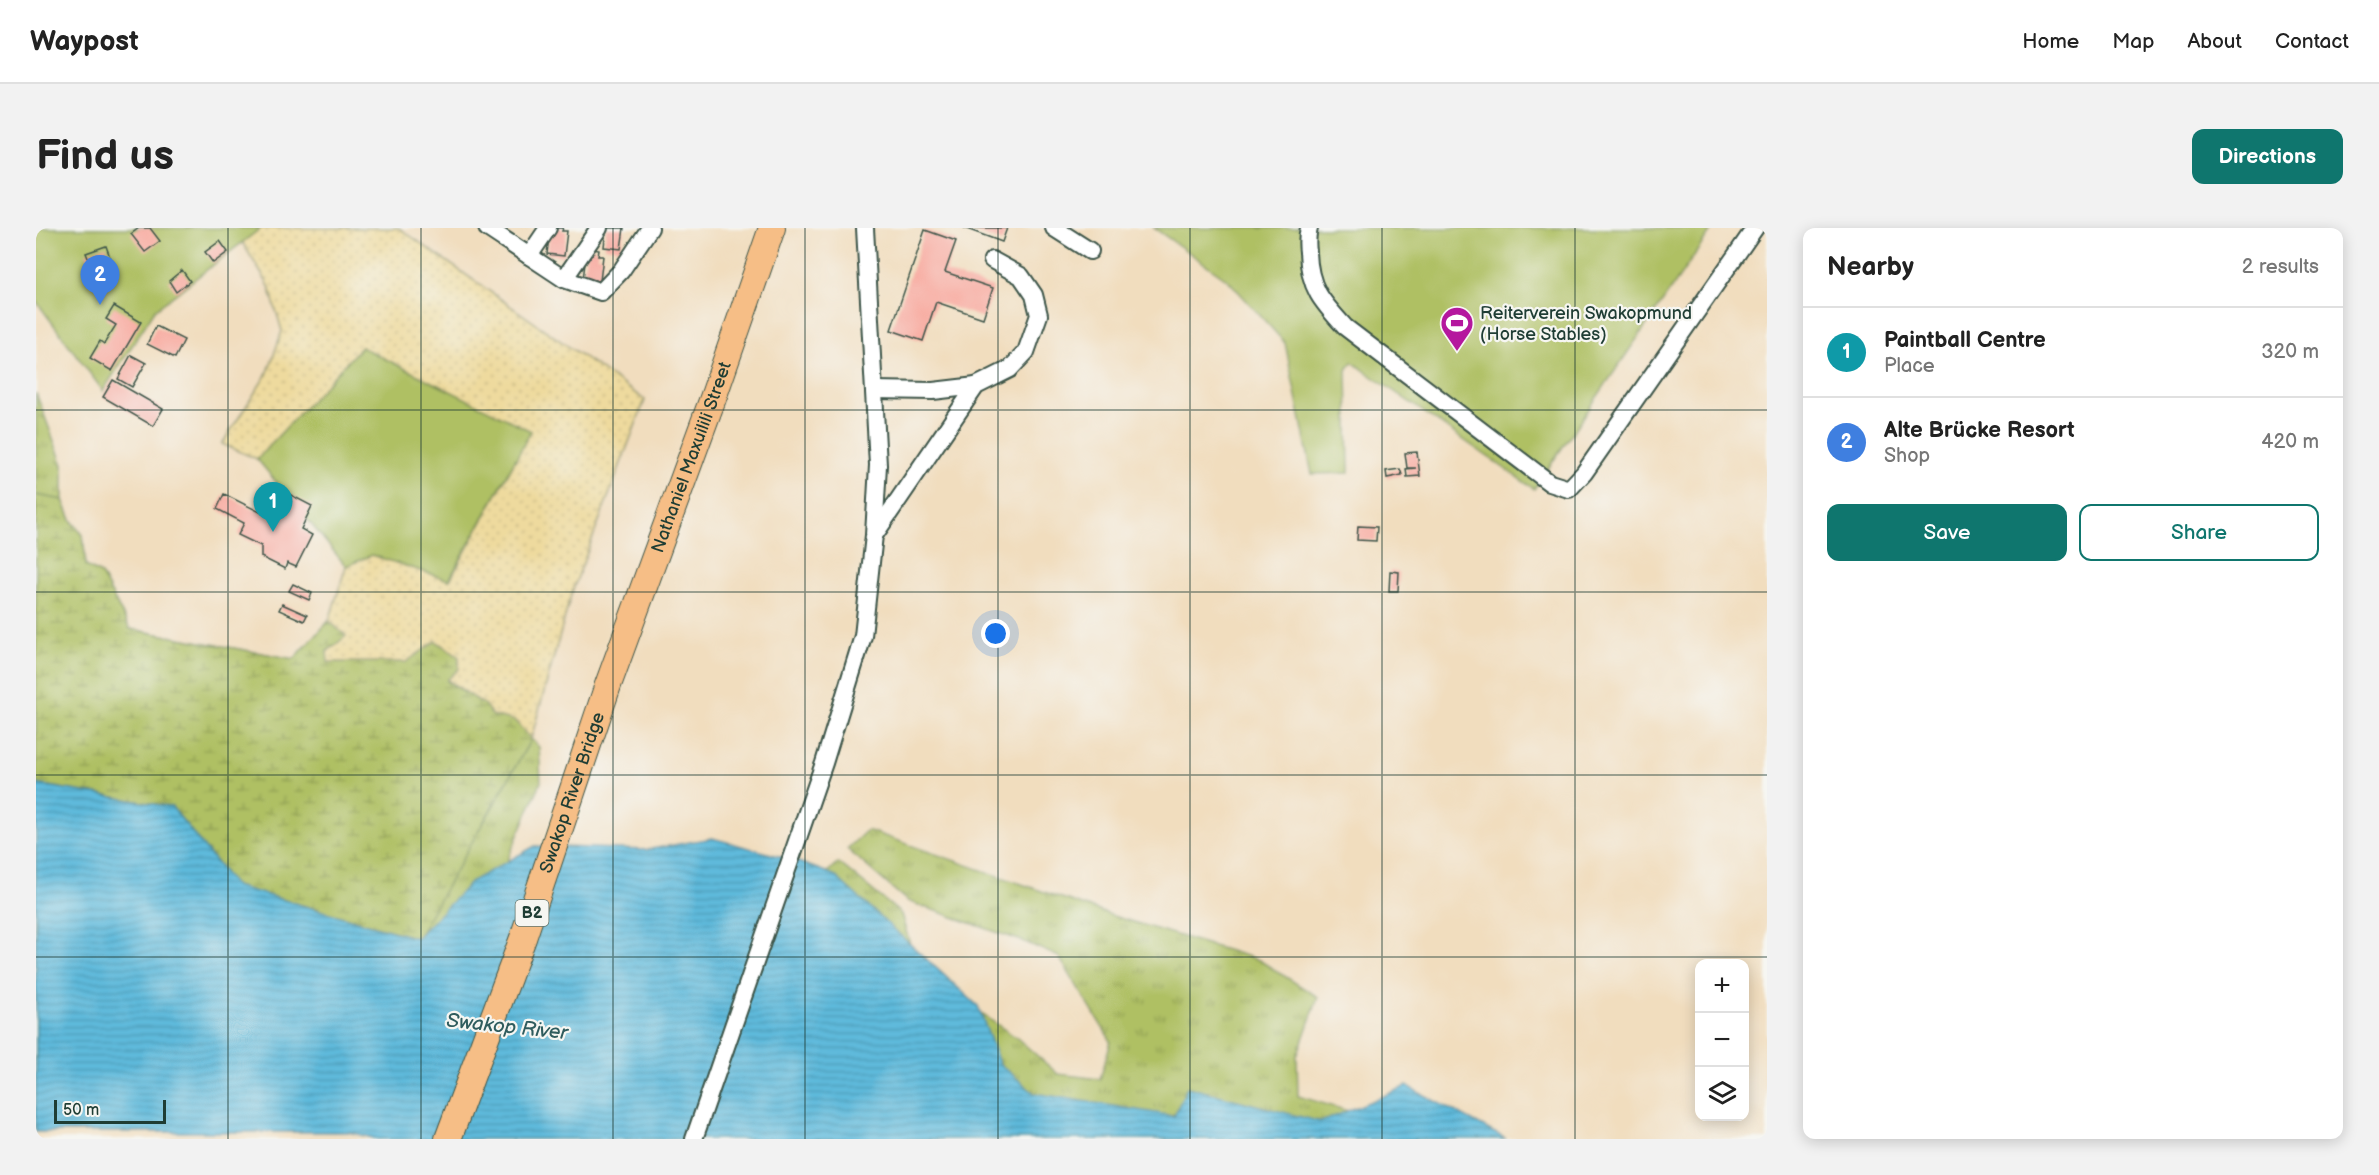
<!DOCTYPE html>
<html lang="en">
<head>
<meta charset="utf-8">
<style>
	:root { --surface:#fff; --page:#f2f2f2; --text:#222; --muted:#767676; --line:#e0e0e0; --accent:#0f766e }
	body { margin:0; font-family:"Balsamiq Sans",sans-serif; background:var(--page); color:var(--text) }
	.controls { position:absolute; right:18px; bottom:18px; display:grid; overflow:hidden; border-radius:12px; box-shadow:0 3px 15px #0003 }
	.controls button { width:54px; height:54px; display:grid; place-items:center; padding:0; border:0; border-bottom:2px solid var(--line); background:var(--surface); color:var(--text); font:30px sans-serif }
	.scale { position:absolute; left:18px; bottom:15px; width:112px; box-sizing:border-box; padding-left:6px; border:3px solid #1f3d34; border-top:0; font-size:16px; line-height:21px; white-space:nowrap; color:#1f3d34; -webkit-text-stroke:4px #f6f6f2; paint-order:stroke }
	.you { position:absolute; left:960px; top:406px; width:21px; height:21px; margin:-15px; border:4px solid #fff; border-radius:50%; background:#1a73e8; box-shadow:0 0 0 9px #1a73e833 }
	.badge { display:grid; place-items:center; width:39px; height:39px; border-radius:50%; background:var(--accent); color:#fff; font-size:20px; font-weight:700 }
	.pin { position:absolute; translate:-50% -50px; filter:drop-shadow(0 2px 3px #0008) }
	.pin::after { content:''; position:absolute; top:32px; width:21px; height:18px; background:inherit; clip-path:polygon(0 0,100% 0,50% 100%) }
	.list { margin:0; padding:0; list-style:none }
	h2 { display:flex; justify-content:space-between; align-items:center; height:78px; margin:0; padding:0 24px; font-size:26px }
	h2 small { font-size:20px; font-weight:400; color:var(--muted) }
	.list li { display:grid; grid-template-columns:39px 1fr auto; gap:18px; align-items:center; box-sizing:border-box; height:90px; padding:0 24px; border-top:2px solid var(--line) }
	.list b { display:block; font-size:22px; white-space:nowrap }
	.list p { margin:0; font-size:20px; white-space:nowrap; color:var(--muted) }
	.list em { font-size:20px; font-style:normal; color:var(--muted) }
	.actions { display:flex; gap:12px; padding:18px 24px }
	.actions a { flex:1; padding:14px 0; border:2px solid var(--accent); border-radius:12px; text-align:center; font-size:21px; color:var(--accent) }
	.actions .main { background:var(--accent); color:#fff }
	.icon { flex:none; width:33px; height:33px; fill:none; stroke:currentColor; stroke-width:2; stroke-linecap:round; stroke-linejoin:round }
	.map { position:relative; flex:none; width:1731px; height:911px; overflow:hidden; border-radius:12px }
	header { display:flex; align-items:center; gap:36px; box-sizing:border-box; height:84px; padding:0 30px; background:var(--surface); border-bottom:2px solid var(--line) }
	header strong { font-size:28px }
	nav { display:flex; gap:33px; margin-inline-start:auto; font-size:21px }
	.intro { display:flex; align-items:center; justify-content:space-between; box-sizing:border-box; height:144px; padding:0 36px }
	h1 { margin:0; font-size:42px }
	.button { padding:15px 27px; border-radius:12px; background:var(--accent); color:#fff; font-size:21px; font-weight:700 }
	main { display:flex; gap:36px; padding:0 36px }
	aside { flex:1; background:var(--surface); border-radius:12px; box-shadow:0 3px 15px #0003 }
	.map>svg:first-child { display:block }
	.grass { fill:url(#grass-tufts); stroke:#677e4c; stroke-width:1.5 }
	.wetland { fill:url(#wetland-marsh); stroke:#677e4c; stroke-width:1.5 }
	.sand { fill:url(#sand-dots); stroke:#868c69; stroke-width:1.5 }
	.green { fill:#afc063; stroke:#677e4c; stroke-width:1.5 }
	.water { fill:url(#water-rules); stroke:#3e7c88; stroke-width:1.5 }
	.building { fill:#f8a89d }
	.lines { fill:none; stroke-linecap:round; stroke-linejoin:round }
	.minor-casing { stroke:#3e5549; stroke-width:20 }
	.highway-casing { stroke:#3e5549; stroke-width:28 }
	.minor { stroke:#fff; stroke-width:16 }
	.highway { stroke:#f6be86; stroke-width:26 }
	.grid { fill:none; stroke:#1f3d34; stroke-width:1.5; stroke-opacity:0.55 }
	.labels { text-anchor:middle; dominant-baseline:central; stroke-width:4.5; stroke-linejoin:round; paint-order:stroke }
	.shield { fill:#f6f6f2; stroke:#60746d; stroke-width:1.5 }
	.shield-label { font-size:16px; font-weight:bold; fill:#1f3d34 }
	.poi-label { font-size:18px; fill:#1f3d34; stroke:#f6f6f2; text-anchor:start }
	.street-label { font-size:18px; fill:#1f3d34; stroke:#f6f6f2 }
	.water-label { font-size:20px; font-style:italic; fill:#2f5c5e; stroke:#f6f6f2 }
</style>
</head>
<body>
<header>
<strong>Waypost</strong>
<nav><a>Home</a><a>Map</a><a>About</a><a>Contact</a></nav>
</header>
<div class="intro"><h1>Find us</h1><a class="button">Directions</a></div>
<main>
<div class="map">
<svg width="1731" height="911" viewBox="0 0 1731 911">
	<defs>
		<pattern id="grass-tufts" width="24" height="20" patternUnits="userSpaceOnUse" patternTransform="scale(1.5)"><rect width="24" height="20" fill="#afc063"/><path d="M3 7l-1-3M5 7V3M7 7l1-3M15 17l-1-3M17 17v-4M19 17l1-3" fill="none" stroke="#8e9d52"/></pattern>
		<pattern id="wetland-marsh" width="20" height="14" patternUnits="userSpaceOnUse" patternTransform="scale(1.5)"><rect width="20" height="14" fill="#afc063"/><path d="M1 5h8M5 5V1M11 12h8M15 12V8" fill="none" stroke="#8e9d52"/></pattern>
		<pattern id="sand-dots" width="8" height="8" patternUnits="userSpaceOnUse" patternTransform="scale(1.5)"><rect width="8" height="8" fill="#eeda9e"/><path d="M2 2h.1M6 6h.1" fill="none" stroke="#ccbc89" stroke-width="1.8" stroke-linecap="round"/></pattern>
		<pattern id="water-rules" width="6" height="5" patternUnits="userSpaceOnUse" patternTransform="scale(1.5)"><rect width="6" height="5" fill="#5ebadc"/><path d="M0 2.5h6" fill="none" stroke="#4d98b3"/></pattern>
	</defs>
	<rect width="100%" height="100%" fill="#f6f6f2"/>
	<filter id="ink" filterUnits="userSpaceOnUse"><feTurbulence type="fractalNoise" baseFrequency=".0167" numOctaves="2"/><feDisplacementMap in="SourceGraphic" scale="12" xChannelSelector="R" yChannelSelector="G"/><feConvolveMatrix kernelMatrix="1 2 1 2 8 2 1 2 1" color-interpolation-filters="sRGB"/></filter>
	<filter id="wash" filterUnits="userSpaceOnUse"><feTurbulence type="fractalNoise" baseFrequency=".008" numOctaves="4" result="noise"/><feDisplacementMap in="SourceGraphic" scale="24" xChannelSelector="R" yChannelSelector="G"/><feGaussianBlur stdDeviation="1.35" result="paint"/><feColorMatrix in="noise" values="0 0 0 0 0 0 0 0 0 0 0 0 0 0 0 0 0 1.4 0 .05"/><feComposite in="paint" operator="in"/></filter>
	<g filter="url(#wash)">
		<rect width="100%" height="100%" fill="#f1ddbe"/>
		<!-- grass -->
		<path class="grass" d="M0 165 27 237V272L35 292 47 307 50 338 65 346 94 401 258 431 293 393 447 596 495 511 503 519 505 554 437 712 770 660 803 635 865 686 882 743 981 810 1022 846 1064 851 1075 813 1023 729 989 714 871 673 811 621 831 602 1077 688 1223 732 1282 769 1261 828 1262 868 1385 905 1172 885 1035 891 325 886 0 890Z"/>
		<!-- wetland -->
		<path class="wetland" d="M0 267 27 272 35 292 47 307 50 338 65 346 94 401 258 431 293 393 311 408 291 423 293 434H369L399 413 423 428V441L411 453 448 476 456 487 479 492 495 511 381 710 199 658 136 579 0 556Z"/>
		<!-- sand -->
		<path class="sand" d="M225 0H363L609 172 535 367 495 511 479 493 456 487 448 476 411 452 423 441V429L400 413 370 434H292L291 424 310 408 293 393 310 338 336 327 414 352 495 203 325 119 221 231 186 216 232 144 246 103 233 58 206 14Z"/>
		<!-- green -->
		<g class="green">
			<path d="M0 0H225L119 82 67 163 0 73Z"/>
			<path d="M1118 0H1677L1498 261 1316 134 1311 142 1313 245 1276 246 1249 115 1192 52Z"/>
			<path d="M325 119 495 203 413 352 336 327 310 338 221 231Z"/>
		</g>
		<!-- water -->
		<path class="water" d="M0 556 136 579 199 658 380 710 436 653 499 618 610 622 676 610 754 631 798 647 942 778 963 835 998 865 1138 888 1151 859 1285 894 1371 858 1470 911H342L312 904H0Z"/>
		<g id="blocks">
			<!-- building -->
			<g class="building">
				<path d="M103 0H114L124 13 109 24 95 6Z"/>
				<path d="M514 0H527L526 3H531L528 28 511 26Z"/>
				<path d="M570 0H588L585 21 568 19Z"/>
				<path d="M928 0H971L966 14Z"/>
				<path d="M889 2 920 13 909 44 957 60 947 90 900 74 887 113 855 102Z"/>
				<path d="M184 13 192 24 177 35 169 24Z"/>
				<path d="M70 18 78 40 59 47 50 25Z"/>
				<path d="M551 20 563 22 562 28H567L564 53 547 51Z"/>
				<path d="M146 42 154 53 140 64 133 53Z"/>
				<path d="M78 78 105 94 76 143 54 130 64 113 68 116 80 97 70 91Z"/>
				<path d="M120 98 148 112 139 130 111 116Z"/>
				<path d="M95 127 110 135 96 159 82 151Z"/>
				<path d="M77 152 127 181 117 198 67 169Z"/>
				<path d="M1381 224 1384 248 1371 249 1370 241 1380 240H1371L1369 225Z"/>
				<path d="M1364 241 1366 247 1351 250 1350 243Z"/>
				<path d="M188 266 240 292 253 266 276 278 265 301 276 307 260 339 251 335 249 341 225 329V318L202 307 208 295 181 281Z"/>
				<path d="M1322 298 1341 299 1340 313 1321 312Z"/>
				<path d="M1354 343 1363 344 1362 363H1353Z"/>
				<path d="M257 356 276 365 273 372 253 363Z"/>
				<path d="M246 376 271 387 268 393 243 382Z"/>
			</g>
		</g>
	</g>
	<g filter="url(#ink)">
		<use href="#blocks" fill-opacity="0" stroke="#3e5549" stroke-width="1.5"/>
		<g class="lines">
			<defs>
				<g id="minor">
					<path d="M451 0 528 51 565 64 585 43 614 0"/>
					<path d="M1018 0 1054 23"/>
					<path d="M1273 0C1271 8 1271 16 1272 24 1273 60 1286 74 1309 99L1514 255 1533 261 1548 245 1719 0"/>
					<path d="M493 28 512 0"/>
					<path d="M528 51 563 0"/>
					<path d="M838 162 897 163 940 158"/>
					<path d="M839 306 940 158 974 141 990 124 1003 87 998 67 985 48 956 32"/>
					<path d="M658 911 788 535 827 408 838 307 842 237 829 0"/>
				</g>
				<g id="highway">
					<path id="s1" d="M412 911 487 710 572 457 677 170 736 0"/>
				</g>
			</defs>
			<!-- minor casing -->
			<use href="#minor" class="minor-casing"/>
			<!-- highway casing -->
			<use href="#highway" class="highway-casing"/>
			<!-- minor -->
			<use href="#minor" class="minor"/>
			<!-- highway -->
			<use href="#highway" class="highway"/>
		</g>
	</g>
	<!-- grid -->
	<path class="grid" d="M192 0V911M385 0V911M577 0V911M769 0V911M962 0V911M1154 0V911M1346 0V911M1539 0V911M0 182H1731M0 364H1731M0 547H1731M0 729H1731"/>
	<!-- icons -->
	<defs>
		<symbol id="stadium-pin" viewBox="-11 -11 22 30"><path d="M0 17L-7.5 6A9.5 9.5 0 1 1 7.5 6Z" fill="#b5179e" stroke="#f6f6f2"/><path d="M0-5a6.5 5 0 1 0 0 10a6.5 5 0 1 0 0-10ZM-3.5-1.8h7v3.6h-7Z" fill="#fff"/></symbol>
	</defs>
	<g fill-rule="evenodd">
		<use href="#stadium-pin" x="1402" y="76" width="38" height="52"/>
	</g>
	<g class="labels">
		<!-- shield labels -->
		<rect class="shield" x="479.5" y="672" width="33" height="26" rx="4.5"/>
		<g class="shield-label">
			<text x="496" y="685">B2</text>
		</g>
		<!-- poi labels -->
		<g class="poi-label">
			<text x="1444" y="85">Reiterverein Swakopmund<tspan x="1444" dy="21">(Horse Stables)</tspan></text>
		</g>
		<!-- street labels -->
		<g class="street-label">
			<text stroke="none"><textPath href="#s1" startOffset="724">Nathaniel Maxuilili Street</textPath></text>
			<text stroke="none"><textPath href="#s1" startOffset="368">Swakop River Bridge</textPath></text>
		</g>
		<!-- water labels -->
		<g class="water-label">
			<text transform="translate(471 799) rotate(6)">Swakop River</text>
		</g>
	</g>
</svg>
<div class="controls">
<button>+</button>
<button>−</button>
<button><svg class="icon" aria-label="layers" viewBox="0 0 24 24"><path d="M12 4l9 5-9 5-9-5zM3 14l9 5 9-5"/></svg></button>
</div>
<div class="scale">50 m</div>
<div class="you"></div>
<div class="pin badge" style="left:237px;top:304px;background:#0f9aa8">1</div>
<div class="pin badge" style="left:64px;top:77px;background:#3f7fe0">2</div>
</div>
<aside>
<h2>Nearby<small>2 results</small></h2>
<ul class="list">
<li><span class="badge" style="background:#0f9aa8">1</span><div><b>Paintball Centre</b><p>Place</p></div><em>320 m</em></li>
<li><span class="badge" style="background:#3f7fe0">2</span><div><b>Alte Brücke Resort</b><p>Shop</p></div><em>420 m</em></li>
</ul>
<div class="actions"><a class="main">Save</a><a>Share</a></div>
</aside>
</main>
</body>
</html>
